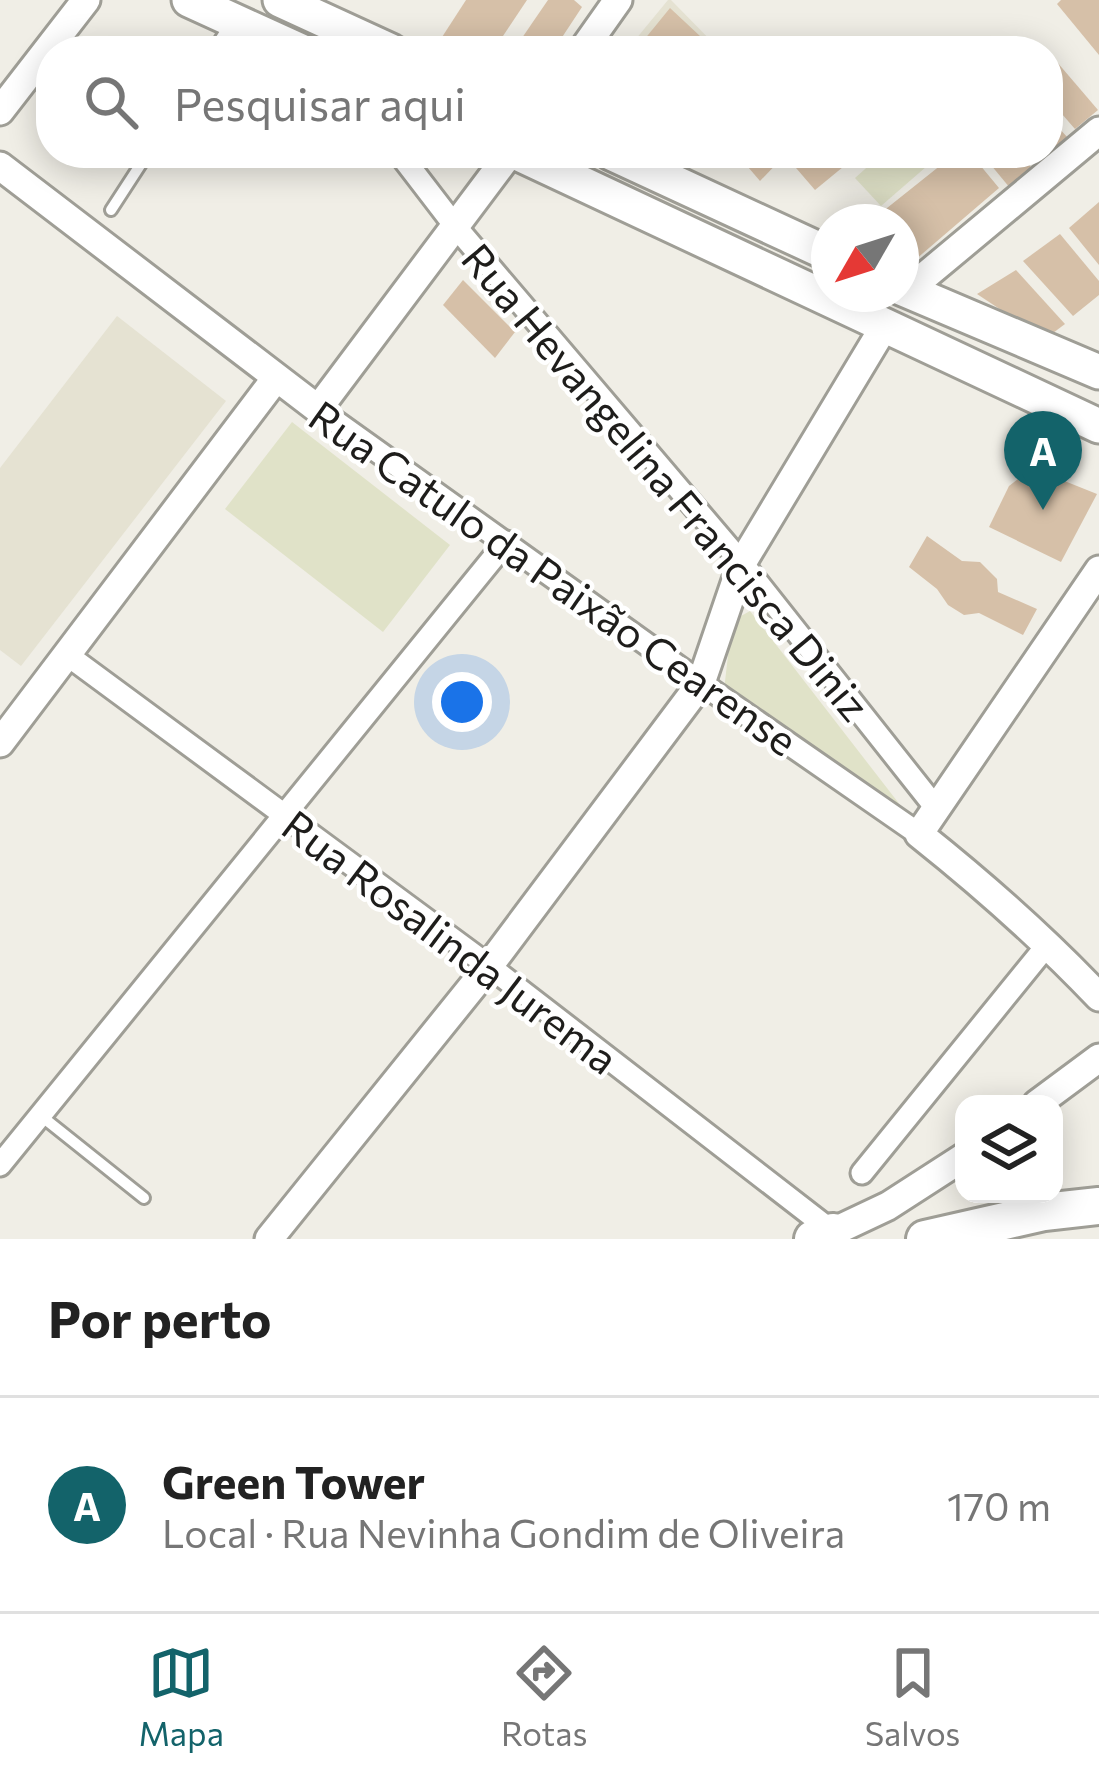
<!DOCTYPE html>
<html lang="pt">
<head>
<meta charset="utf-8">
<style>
	:root { --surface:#fff; --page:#f2f2f2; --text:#222; --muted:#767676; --line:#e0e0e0; --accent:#13636a }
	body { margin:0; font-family:Commissioner,sans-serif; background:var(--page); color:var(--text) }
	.controls { position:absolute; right:36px; bottom:36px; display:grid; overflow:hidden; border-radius:24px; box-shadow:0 6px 30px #0003 }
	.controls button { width:108px; height:108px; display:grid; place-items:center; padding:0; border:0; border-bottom:3px solid var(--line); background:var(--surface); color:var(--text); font:60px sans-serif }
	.compass { position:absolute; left:811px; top:204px; width:108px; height:108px; border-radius:50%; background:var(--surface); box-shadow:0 6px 30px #0003; rotate:231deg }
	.you { position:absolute; left:462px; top:702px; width:42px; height:42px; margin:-30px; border:9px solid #fff; border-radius:50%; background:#1a73e8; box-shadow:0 0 0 18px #1a73e833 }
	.badge { display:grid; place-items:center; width:78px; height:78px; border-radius:50%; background:var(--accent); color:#fff; font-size:39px; font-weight:700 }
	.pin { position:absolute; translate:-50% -99px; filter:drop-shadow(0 3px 6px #0008) }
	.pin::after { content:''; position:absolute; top:63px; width:42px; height:36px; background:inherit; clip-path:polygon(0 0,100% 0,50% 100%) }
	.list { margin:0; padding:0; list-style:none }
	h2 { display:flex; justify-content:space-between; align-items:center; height:156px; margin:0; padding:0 48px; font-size:51px }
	h2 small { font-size:39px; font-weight:400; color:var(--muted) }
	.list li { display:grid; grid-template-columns:78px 1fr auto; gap:36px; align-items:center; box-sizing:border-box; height:216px; padding:0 48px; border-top:3px solid var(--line) }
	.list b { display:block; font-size:45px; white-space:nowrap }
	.list p { margin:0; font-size:39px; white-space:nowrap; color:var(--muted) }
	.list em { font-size:39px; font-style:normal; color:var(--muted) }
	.icon { flex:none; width:66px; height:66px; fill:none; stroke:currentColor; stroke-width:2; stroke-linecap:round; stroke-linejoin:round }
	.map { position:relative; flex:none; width:1099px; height:1239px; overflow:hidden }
	.search { position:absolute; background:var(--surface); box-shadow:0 6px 30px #0003; left:36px; right:36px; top:36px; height:132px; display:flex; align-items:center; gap:30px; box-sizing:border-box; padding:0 42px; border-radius:48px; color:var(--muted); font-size:45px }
	.sheet { height:372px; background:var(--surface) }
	nav { display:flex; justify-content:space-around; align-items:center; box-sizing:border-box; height:168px; border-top:3px solid var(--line); background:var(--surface); font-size:33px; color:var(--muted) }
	nav a { display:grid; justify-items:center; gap:6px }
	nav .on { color:var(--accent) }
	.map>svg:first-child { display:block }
	.built { fill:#e5e2d2 }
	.green { fill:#e0e2c8 }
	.building { fill:#d6c0a8 }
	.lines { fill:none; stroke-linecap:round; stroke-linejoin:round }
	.service-casing { stroke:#9f9e96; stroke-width:16 }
	.minor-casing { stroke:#9f9e96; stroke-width:27 }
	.tertiary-casing { stroke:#9f9e96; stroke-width:33 }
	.primary-casing { stroke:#9f9e96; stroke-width:39 }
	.trunk-casing { stroke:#9f9e96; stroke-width:42 }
	.service { stroke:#fff; stroke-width:10 }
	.minor { stroke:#fff; stroke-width:21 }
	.tertiary { stroke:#fff; stroke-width:27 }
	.primary { stroke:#fff; stroke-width:33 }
	.trunk { stroke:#fff; stroke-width:36 }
	.labels { text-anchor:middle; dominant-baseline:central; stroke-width:9; stroke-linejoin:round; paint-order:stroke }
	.street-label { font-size:42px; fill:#1e1d1b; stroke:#fff }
</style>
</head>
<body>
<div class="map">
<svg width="1099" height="1239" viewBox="0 0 1099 1239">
	<rect width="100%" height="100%" fill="#f0eee6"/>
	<!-- built -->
	<g class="built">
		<path d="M668 0H671L721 51H626Z"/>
		<path d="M117 316 226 401 21 666 0 650V468Z"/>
	</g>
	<!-- green -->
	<g class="green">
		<path d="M883 153H942L881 206 855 178Z"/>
		<path d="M292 422 450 545 383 632 225 509Z"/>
		<path d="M750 611 904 810 724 690 732 621Z"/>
	</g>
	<!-- building -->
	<g class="building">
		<path d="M466 0H527L493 51H433Z"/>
		<path d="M548 0H574L582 7 553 51H513Z"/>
		<path d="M1061 0H1099V55L1057 4Z"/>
		<path d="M670 8 716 51H635Z"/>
		<path d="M1051 55 1098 110 1075 129 1048 98V57Z"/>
		<path d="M1048 116 1068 138 1046 158 1041 153H1048Z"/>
		<path d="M736 153H787L760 181Z"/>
		<path d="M800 153H860L815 190 790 161Z"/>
		<path d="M956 153H970L999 188 915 260 901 244V222H882L877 216Z"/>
		<path d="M981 153H1020L1034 171 1010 188Z"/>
		<path d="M1099 202V265L1069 228Z"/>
		<path d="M1060 234 1099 281V295L1073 316 1023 261Z"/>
		<path d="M1016 270 1065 324 1045 339 977 294Z"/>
		<path d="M463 280 515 332 495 358 443 305Z"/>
		<path d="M1032 468 1097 494 1061 562 989 527 1009 486Z"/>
		<path d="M927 536 962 561 980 562 997 579 998 592 1037 609 1023 635 979 613 964 615 948 605 937 589 909 567Z"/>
	</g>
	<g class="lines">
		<defs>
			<g id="service">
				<path d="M213 51 231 23"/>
				<path d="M111 210 148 153"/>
				<path d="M40 1115 144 1198"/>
			</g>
			<g id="minor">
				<path d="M399 153 455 226 742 563 936 808"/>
				<path d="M318 409 701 683 919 834"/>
				<path d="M66 654 489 966 833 1232"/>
				<path d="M0 1165 506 542"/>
				<path d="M862 1173 1048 944"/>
			</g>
			<g id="tertiary">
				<path d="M582 51 618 0"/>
				<path d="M0 111 86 0"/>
				<path d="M0 166 318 409 510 153"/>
				<path d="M907 291 1099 131"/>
				<path d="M1099 570 919 834C983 885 1043 938 1099 997"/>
				<path d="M0 743 276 378"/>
				<path d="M1037 1104 1099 1058"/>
				<path d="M833 1232 888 1206 964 1157"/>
				<path d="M269 1239 489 966 701 683 742 563 884 327"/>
			</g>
			<g id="primary">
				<path d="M189 0 301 51"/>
				<path d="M280 0 391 51"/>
				<path d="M517 153 1099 426"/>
				<path d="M611 153 829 254"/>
				<path d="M901 288 1099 372"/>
			</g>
			<g id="trunk">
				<path d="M813 1239 833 1232"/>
				<path d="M925 1239 1044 1212 1099 1206"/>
			</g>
		</defs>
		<!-- service casing -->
		<use href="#service" class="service-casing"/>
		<!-- minor casing -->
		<use href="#minor" class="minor-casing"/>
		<!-- tertiary casing -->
		<use href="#tertiary" class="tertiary-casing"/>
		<!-- primary casing -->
		<use href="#primary" class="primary-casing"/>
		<!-- trunk casing -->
		<use href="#trunk" class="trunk-casing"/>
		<!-- service -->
		<use href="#service" class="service"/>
		<!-- minor -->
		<use href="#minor" class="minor"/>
		<!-- tertiary -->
		<use href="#tertiary" class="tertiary"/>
		<!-- primary -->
		<use href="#primary" class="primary"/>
		<!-- trunk -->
		<use href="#trunk" class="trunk"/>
	</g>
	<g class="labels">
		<!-- street labels -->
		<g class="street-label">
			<text transform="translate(667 481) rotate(50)">Rua Hevangelina Francisca Diniz</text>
			<text transform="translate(554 577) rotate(35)">Rua Catulo da Paixão Cearense</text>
			<text transform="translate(451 941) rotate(37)">Rua Rosalinda Jurema</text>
		</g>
	</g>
</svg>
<div class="controls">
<button><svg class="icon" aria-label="layers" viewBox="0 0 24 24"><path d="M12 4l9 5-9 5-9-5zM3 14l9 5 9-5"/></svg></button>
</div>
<svg class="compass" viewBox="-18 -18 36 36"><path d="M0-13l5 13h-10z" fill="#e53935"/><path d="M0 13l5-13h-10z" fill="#767676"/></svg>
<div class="you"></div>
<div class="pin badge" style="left:1043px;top:510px">A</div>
<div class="search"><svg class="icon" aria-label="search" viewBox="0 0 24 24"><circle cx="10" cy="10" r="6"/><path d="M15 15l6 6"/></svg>Pesquisar aqui</div>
</div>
<section class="sheet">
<h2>Por perto<small></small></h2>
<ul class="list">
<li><span class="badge">A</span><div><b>Green Tower</b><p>Local · Rua Nevinha Gondim de Oliveira</p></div><em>170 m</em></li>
</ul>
</section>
<nav>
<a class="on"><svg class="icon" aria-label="map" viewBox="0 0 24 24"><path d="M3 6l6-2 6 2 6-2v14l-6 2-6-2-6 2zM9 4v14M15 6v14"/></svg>Mapa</a>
<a><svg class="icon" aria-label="directions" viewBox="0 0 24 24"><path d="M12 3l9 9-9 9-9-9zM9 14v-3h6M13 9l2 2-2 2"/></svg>Rotas</a>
<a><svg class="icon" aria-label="saved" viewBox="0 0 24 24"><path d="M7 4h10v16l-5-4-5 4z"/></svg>Salvos</a>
</nav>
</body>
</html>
